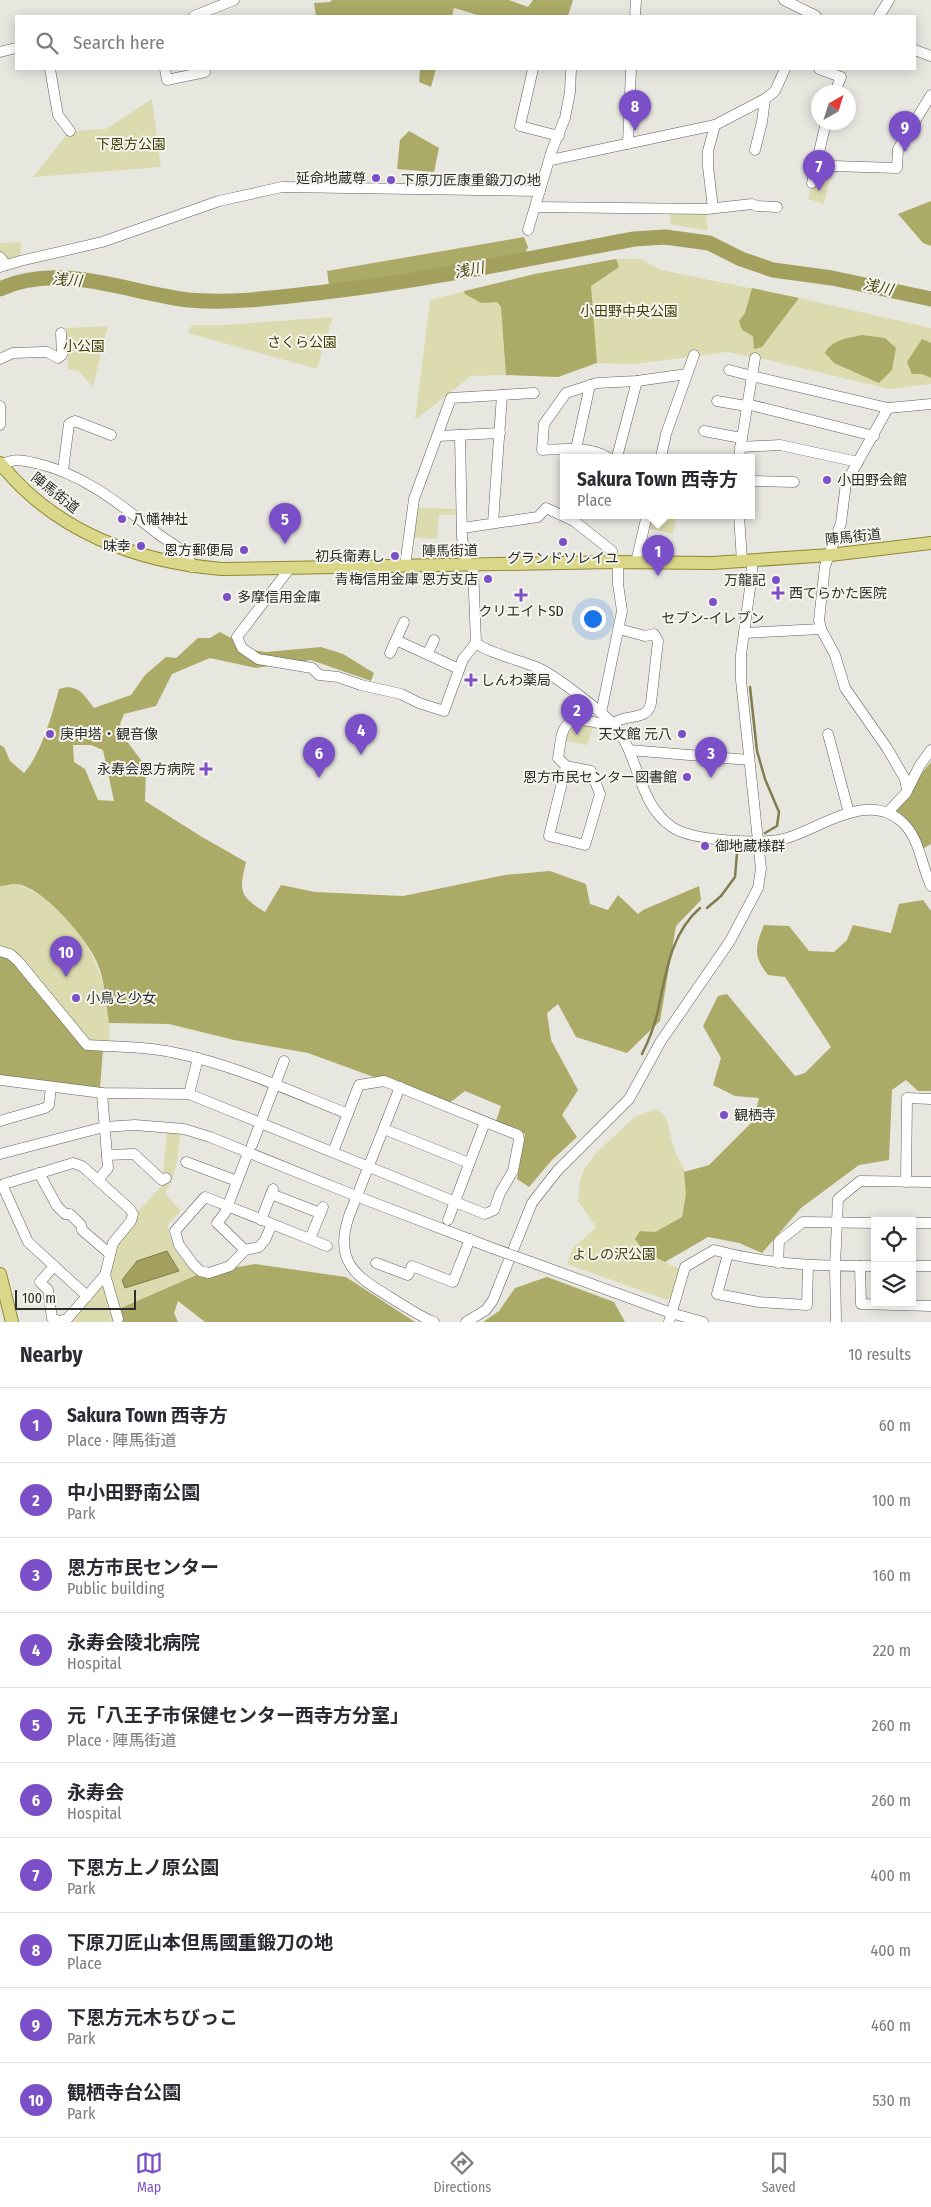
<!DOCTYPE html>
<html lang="en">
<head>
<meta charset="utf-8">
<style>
	:root { --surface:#fff; --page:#f7f7f7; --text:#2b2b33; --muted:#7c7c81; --line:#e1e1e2; --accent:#7a4fc8 }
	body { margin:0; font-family:"Fira Sans Condensed","Noto Sans JP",sans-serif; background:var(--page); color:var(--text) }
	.controls { position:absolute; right:15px; bottom:15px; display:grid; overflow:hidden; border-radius:0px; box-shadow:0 2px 12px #0003 }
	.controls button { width:45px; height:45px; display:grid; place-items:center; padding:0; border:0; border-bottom:1px solid var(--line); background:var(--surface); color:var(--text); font:25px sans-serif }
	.compass { position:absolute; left:811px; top:85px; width:45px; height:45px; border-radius:50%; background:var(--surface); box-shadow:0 2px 12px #0003; rotate:39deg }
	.scale { position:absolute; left:15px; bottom:12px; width:121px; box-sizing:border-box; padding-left:5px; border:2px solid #2d2d2b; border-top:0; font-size:14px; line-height:18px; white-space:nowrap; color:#2d2d2b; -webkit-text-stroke:4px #f5f5ed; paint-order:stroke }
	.you { position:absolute; left:592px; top:618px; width:18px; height:18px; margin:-12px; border:4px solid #fff; border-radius:50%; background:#1a73e8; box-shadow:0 0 0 8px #1a73e833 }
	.badge { display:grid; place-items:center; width:32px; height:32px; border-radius:50%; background:var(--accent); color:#fff; font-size:16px; font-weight:700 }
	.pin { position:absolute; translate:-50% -41px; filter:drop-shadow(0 1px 2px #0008) }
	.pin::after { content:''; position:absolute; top:26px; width:18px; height:15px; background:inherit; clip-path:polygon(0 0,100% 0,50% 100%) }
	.popup { position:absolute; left:560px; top:454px; width:195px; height:65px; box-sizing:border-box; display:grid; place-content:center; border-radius:0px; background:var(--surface); filter:drop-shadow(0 1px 4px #0005); font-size:16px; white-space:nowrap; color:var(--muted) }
	.popup b { font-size:19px; color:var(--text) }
	.popup::after { content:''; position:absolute; left:50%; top:100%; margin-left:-10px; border:10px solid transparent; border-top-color:var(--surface) }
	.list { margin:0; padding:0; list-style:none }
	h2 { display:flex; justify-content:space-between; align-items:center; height:65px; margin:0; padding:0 20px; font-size:21px }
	h2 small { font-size:16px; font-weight:400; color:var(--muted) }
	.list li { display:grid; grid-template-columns:32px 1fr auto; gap:15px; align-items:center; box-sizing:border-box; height:75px; padding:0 20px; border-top:1px solid var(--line) }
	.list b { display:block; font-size:19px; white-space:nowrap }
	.list p { margin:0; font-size:16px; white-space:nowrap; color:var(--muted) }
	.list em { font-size:16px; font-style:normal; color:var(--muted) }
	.icon { flex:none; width:28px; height:28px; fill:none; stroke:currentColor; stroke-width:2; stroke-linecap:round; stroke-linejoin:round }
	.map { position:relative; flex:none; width:931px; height:1322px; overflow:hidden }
	.search { position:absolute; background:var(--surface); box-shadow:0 2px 12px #0003; left:15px; right:15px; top:15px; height:55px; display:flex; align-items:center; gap:12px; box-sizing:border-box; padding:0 18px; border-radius:0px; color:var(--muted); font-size:19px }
	.sheet { height:815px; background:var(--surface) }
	nav { display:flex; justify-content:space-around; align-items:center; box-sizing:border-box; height:70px; border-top:1px solid var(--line); background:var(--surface); font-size:14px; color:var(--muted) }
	nav a { display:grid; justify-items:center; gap:2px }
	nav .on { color:var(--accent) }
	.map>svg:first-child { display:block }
	.green { fill:#dcdbaf }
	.forest { fill:#acaa67; fill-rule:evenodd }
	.water { fill:#a3a05e; stroke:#807e4f }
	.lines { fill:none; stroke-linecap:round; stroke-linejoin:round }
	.stream { stroke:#807e4f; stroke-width:2.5 }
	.river { stroke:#a3a05e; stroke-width:15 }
	.minor-casing { stroke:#60605a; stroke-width:11 }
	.major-casing { stroke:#8e8a33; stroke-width:14 }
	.minor { stroke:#fff; stroke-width:10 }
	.major { stroke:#dbd788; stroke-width:12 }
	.minor-bridge-casing { stroke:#60605a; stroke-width:11; stroke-linecap:butt }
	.minor-bridge { stroke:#fff; stroke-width:10 }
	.poi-dot { fill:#7a4fc8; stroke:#f5f5ed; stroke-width:2 }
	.labels { text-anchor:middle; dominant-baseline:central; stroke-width:4; stroke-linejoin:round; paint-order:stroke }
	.park-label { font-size:14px; fill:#413f08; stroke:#f5f5ed }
	.poi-label { font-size:14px; fill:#2d2d2b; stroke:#f5f5ed; text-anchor:start }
	.street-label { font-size:14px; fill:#2d2d2b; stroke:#f5f5ed }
	.water-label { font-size:15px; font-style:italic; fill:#4b4915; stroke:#f5f5ed }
</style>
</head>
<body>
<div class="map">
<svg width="931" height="1322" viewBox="0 0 931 1322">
	<rect width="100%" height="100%" fill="#e7e7e0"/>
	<!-- green -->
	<g class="green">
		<path d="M152 99 161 167 33 177 70 131 106 129Z"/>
		<path d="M814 173 830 177 824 204 808 199Z"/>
		<path d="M671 208 705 209 708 231 670 224Z"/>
		<path d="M21 242 20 261 6 265 0 257V243Z"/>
		<path d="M616 259H641L661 270 799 298 931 328V384L889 389 768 360 727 352 635 364 593 363 558 377 504 375 471 376 415 420 430 300 535 274Z"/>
		<path d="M333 317 317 369 188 333 192 325H225Z"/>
		<path d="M108 326 93 387 79 371 68 369 66 328Z"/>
		<path d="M417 508 460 509V515H439L437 539 412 537Z"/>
		<path d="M651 515H677L673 534 648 528Z"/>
		<path d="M595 722 587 745 562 740 566 726Z"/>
		<path d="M16 884C82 908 114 980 109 1047L87 1045 0 951V886Z"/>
		<path d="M655 1109C671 1118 667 1126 672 1141 674 1151 680 1161 684 1170 689 1185 685 1202 682 1217L655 1232 640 1231 654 1258 680 1269 671 1298 667 1300 567 1264 574 1245 579 1243 596 1227 578 1201 580 1182 584 1169 597 1152 635 1117Z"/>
		<path d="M167 1132 180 1134C178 1155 177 1174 165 1193L181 1211 168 1224C168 1244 183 1264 199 1274L121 1308 118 1322H59L106 1275 113 1244 131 1223 139 1210 162 1186Z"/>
	</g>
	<!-- forest -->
	<g class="forest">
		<path d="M332 0H509L528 7 533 0H573L568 16H481L454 8 452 16H316L314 3 330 2Z"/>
		<path d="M420 69H436L431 87 419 82Z"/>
		<path d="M409 131 439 148 434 172 397 169 400 140Z"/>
		<path d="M931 201V246L923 243 898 214Z"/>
		<path d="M524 237 528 247 524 255 329 286 327 271Z"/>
		<path d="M616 259 619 267 591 286 597 363 558 377 506 375 501 307 497 302 481 303 465 294 464 291 535 274Z"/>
		<path d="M752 288 799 298 762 347 754 349 753 336 742 330 739 321 745 313Z"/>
		<path d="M862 335 885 338 896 348 892 370 879 383 834 363 825 353C831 340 848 338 862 335Z"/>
		<path d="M922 339 931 343V378L922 374H912L907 362Z"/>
		<path d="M220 632 253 650 266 652 321 647 343 654 374 673 371 681 311 660 256 668 210 658 172 674 156 706 124 714 120 724 126 740 146 767 145 801 202 837 246 862C239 891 239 896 265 912L281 885 315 892 403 896 505 875 550 871 586 884 590 904 608 910 618 895 638 914 643 910 699 886 701 900 676 926 660 1021 627 1053 576 1037 558 1004 547 1013 551 1040 578 1090 562 1115 577 1137 552 1160 529 1187 517 1179 525 1134 496 1121 501 1106 465 1091 448 1104 308 1053 234 1040 169 1024 109 1023C106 1003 105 981 97 962 87 939 42 885 15 884 10 884 5 886 0 886V745L4 747 10 761 24 773C41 754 52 715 59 689 78 683 83 694 94 708L131 695 145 675 166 657 176 658 198 638H210ZM73 745H91L103 750 114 801 98 800 85 769 74 762Z"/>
		<path d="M931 762V844L922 849 891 810Z"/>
		<path d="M923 900 931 911V1091H918L906 1080 892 1090 889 1160 859 1165 801 1208 762 1253 739 1243 708 1237 665 1262 645 1253 635 1239 640 1231 655 1232 682 1217 686 1194 684 1172 709 1165 753 1121 759 1098 735 1096 713 1085 721 1058 703 1026 718 996 727 994 795 1076 805 1073 831 1047 785 977 768 975C753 956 755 947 764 925L789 926 809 951 834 952 847 940 853 925 891 933 899 904Z"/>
		<path d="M0 955 12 959 80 1043 103 1049 100 1089 0 1076Z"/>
		<path d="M255 1264 346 1277 415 1322H205L178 1301 174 1313 178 1322H116L121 1308 199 1274Z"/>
		<path d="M547 1277 614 1302 625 1322H483L499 1311 515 1288Z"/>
	</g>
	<!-- water -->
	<path class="water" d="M167 1251 179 1271 125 1288 122 1280 137 1261Z"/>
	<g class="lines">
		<!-- stream -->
		<g class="stream">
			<path d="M750 687 757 751 765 779 779 812 777 826 765 833"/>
			<path d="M707 908 721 896 735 877 737 853 745 845"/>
			<path d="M642 1054C649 1040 655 1025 658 1010 666 974 670 934 700 908"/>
		</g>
		<!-- river -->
		<path class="river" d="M0 289C59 261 128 293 189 300 234 304 280 297 325 292 429 280 531 258 634 239L665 237 709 243 741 259 773 270 832 278 931 299"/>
		<defs>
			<g id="minor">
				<path d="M784 0 816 16"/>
				<path d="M194 16 234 0"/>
				<path d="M635 16 636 0"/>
				<path d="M879 16 889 0"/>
				<path d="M915 50 931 56"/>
				<path d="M0 52 16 48"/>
				<path d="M50 69 58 115 70 131"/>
				<path d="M165 69 167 80 205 72"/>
				<path d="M533 69 520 126 559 136"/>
				<path d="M819 69 841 77 835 92"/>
				<path d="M628 144 631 69"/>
				<path d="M755 150 762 122 765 99"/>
				<path d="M551 160 715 125 765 99 775 91 785 69"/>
				<path d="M832 166 897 168 898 149 931 95"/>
				<path d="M812 183 826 122"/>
				<path d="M535 207 707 209 752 204 757 206 777 207"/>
				<path d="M713 208 708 167V151L715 125"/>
				<path d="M528 230 552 150 565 118 570 92 571 69"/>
				<path d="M0 257 6 265"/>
				<path d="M0 267 20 261 102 242 219 201 282 187 540 191"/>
				<path d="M0 359 13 353 43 352H47L58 358 62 355 61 333"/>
				<path d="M729 370 752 376 755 358"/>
				<path d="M717 401 746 406"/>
				<path d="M747 404 874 436"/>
				<path d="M0 406V425"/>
				<path d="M888 408 931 404"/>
				<path d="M704 431 741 438"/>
				<path d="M460 435 462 538 468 565"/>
				<path d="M438 436 500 433"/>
				<path d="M740 447 780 445 858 462"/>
				<path d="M576 449 590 385"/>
				<path d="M607 457C588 446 563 449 542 450L544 424 566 393 597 383 637 381 687 374"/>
				<path d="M617 457 637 381"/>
				<path d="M661 457 666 434 694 355"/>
				<path d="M739 457 752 376 888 408 846 483 841 523 825 566 819 620 821 629 835 655 845 688 887 748 905 779 907 790"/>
				<path d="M2 465C13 458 22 460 35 463 82 473 120 504 157 533 170 544 188 549 192 567"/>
				<path d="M63 470 69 424 75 421 111 435"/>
				<path d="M752 481 794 482"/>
				<path d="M739 515 742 562"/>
				<path d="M493 523 502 395"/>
				<path d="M462 528 538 517 546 508 574 521 612 551 613 562"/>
				<path d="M636 562 647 515"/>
				<path d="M405 566 414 499 451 398 534 393"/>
				<path d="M290 568 237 637 242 648 258 659 312 668 319 675 338 677 361 685 401 694 419 703 444 711 463 659 476 643 473 566"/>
				<path d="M744 633 821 629"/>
				<path d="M396 640 459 669"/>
				<path d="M476 643C486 652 522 661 536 667 552 673 600 710 612 723 640 753 636 802 672 827 692 841 763 845 787 838 823 827 872 788 906 826 920 842 922 867 931 886"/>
				<path d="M390 653 404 622"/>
				<path d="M428 653 434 640"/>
				<path d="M601 713 622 611 618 584V562"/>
				<path d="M828 734 849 813"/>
				<path d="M629 750 749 760"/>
				<path d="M566 766 549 836 585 845 600 794 591 771 566 766 558 758C560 749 560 733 566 726 575 715 598 723 609 726 612 724 616 721 620 720 632 715 648 719 651 703L658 641 654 634 645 636 619 629"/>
				<path d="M888 812 906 793 920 765 931 750"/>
				<path d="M0 951 10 954 18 961 87 1045C115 1047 144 1046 171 1052 233 1064 290 1091 348 1114"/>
				<path d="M0 1080 102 1093 189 1094 485 1214 494 1210 500 1193 513 1171 519 1140 518 1135 384 1081 359 1085 333 1152"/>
				<path d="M400 1087 349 1216C333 1263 357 1277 393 1299 406 1307 419 1316 434 1322"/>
				<path d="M189 1094 198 1058"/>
				<path d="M0 1121 45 1108 49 1105 51 1087"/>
				<path d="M384 1129 469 1163"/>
				<path d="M252 1145 284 1061"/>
				<path d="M0 1154 104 1127 135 1125 184 1129 210 1137 356 1196 492 1248"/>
				<path d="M107 1155 134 1154 162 1180 166 1178"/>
				<path d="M186 1162 237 1181"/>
				<path d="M73 1163 82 1166 130 1209 133 1214 131 1221 113 1243 105 1275 87 1296 28 1242 4 1189V1184Z"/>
				<path d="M39 1173 57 1206 65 1214H70L81 1225 82 1230 110 1254"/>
				<path d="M98 1180 108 1168 102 1093"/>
				<path d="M906 1182 907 1098 931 1099"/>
				<path d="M271 1194 320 1213"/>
				<path d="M261 1220 273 1189"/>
				<path d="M448 1220 485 1122"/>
				<path d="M912 1223H931"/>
				<path d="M272 1224 265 1240 259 1247 245 1250 230 1266 209 1273 200 1271 193 1264 179 1245 175 1231 205 1197 327 1246"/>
				<path d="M310 1239 323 1207"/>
				<path d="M245 1250 217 1223 225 1213 248 1153"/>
				<path d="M728 1254 717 1294 759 1302 807 1305 808 1265"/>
				<path d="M531 1262 671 1313 703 1322"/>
				<path d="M376 1263 408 1275 412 1266 453 1282 470 1239"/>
				<path d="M778 1263 779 1241 803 1222 875 1223"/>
				<path d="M54 1266 40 1282 48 1290 52 1318 59 1321 67 1319 87 1296"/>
				<path d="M860 1266 861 1304 931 1306"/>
				<path d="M912 1266H931"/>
				<path d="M105 1275 118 1319"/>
				<path d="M466 1322 486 1310 493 1300 532 1203 557 1171 629 1099 661 1041 730 941 758 888 761 869 741 680V655L752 573V561"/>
				<path d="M669 1322 685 1267 714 1250C769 1265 818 1266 875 1266"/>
				<path d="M836 1322 835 1266 838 1199 860 1181 931 1182"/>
			</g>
			<g id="major">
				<path d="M0 463C55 532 137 562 222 569L613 562 712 563 830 555 931 543"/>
				<path d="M0 1274 12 1322"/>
			</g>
		</defs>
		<!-- minor casing -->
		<use href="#minor" class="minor-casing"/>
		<!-- major casing -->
		<use href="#major" class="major-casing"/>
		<!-- minor -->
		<use href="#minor" class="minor"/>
		<!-- major -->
		<use href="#major" class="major"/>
		<defs>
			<path id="minor-bridge" d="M492 1248 531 1262"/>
		</defs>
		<!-- minor-bridge casing -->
		<use href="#minor-bridge" class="minor-bridge-casing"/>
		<!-- minor-bridge -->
		<use href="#minor-bridge" class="minor-bridge"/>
	</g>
	<!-- markers -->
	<g class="poi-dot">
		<circle cx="376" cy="178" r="5"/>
		<circle cx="391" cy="180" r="5"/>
		<circle cx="827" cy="480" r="5"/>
		<circle cx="122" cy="519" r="5"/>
		<circle cx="563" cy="542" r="5"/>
		<circle cx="141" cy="546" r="5"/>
		<circle cx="244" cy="550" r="5"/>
		<circle cx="395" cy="556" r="5"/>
		<circle cx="488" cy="579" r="5"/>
		<circle cx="776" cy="580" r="5"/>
		<path d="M775.5 585.5h5v5h5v5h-5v5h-5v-5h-5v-5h5z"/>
		<path d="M518.5 587.5h5v5h5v5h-5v5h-5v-5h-5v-5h5z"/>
		<circle cx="227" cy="597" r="5"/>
		<circle cx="713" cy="602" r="5"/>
		<path d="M468.5 672.5h5v5h5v5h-5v5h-5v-5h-5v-5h5z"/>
		<circle cx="50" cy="734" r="5"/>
		<circle cx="682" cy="734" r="5"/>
		<path d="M203.5 761.5h5v5h5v5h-5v5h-5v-5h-5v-5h5z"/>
		<circle cx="687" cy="777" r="5"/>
		<circle cx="705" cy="846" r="5"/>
		<circle cx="76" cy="998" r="5"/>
		<circle cx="724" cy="1115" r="5"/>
	</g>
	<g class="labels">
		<!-- park labels -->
		<g class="park-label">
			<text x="131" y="144">下恩方公園</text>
			<text x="629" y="311">小田野中央公園</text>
			<text x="302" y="342">さくら公園</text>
			<text x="84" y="346">小公園</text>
			<text x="614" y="1254">よしの沢公園</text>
		</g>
		<!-- poi labels -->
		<g class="poi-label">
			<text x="366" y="178" text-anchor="end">延命地蔵尊</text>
			<text x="401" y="180">下原刀匠康重鍛刀の地</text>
			<text x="837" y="480">小田野会館</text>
			<text x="132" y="519">八幡神社</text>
			<text x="131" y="546" text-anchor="end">味幸</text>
			<text x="234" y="550" text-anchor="end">恩方郵便局</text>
			<text x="385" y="556" text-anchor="end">初兵衛寿し</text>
			<text x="563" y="558" text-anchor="middle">グランドソレイユ</text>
			<text x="478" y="579" text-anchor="end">青梅信用金庫 恩方支店</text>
			<text x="766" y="580" text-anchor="end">万龍記</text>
			<text x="789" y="593">西てらかた医院</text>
			<text x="237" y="597">多摩信用金庫</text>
			<text x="521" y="611" text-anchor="middle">クリエイトSD</text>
			<text x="713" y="618" text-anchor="middle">セブン-イレブン</text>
			<text x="481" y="680">しんわ薬局</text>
			<text x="60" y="734">庚申塔・観音像</text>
			<text x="672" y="734" text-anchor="end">天文館 元八</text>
			<text x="195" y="769" text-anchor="end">永寿会恩方病院</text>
			<text x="677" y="777" text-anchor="end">恩方市民センター図書館</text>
			<text x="715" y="846">御地蔵様群</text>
			<text x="86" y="998">小鳥と少女</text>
			<text x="734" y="1115">観栖寺</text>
		</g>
		<!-- street labels -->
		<g class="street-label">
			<text transform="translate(55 493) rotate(38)">陣馬街道</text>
			<text transform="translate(853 537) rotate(-6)">陣馬街道</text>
			<text transform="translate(450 551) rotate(-1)">陣馬街道</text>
		</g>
		<!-- water labels -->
		<g class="water-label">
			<text transform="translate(469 270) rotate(-11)">浅川</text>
			<text transform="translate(67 280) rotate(5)">浅川</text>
			<text transform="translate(878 287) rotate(12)">浅川</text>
		</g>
	</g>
</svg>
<div class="controls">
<button><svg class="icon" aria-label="locate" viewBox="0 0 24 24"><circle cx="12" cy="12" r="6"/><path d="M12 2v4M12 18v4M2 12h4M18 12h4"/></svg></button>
<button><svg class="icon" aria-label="layers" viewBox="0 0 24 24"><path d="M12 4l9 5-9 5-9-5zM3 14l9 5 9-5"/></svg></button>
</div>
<svg class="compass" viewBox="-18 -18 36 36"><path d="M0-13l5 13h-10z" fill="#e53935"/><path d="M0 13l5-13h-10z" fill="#7c7c81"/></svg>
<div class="scale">100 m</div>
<div class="you"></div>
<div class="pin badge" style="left:658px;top:576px">1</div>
<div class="popup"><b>Sakura Town 西寺方</b>Place</div>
<div class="pin badge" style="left:577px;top:735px">2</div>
<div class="pin badge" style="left:711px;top:778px">3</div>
<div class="pin badge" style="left:361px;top:755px">4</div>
<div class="pin badge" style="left:285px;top:544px">5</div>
<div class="pin badge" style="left:319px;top:778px">6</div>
<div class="pin badge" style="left:819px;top:191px">7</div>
<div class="pin badge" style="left:635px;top:131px">8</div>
<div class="pin badge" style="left:905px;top:152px">9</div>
<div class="pin badge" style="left:66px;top:977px">10</div>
<div class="search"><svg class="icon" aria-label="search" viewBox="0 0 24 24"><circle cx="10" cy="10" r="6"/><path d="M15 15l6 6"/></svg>Search here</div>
</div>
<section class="sheet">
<h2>Nearby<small>10 results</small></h2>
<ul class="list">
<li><span class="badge">1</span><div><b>Sakura Town 西寺方</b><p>Place · 陣馬街道</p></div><em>60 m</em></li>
<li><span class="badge">2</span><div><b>中小田野南公園</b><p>Park</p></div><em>100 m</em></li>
<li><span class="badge">3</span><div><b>恩方市民センター</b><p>Public building</p></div><em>160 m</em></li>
<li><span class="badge">4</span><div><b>永寿会陵北病院</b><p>Hospital</p></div><em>220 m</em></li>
<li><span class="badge">5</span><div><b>元「八王子市保健センター西寺方分室」</b><p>Place · 陣馬街道</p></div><em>260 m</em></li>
<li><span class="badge">6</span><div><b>永寿会</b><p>Hospital</p></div><em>260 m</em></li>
<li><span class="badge">7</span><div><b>下恩方上ノ原公園</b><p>Park</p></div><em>400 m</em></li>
<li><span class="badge">8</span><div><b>下原刀匠山本但馬國重鍛刀の地</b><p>Place</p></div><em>400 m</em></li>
<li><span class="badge">9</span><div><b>下恩方元木ちびっこ</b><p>Park</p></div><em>460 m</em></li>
<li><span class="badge">10</span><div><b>観栖寺台公園</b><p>Park</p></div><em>530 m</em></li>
</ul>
</section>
<nav>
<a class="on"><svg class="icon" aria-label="map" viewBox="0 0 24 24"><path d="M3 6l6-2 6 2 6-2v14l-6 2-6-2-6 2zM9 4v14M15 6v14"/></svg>Map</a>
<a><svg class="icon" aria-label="directions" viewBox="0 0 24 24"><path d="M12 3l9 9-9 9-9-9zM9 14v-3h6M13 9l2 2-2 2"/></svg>Directions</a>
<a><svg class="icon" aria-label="saved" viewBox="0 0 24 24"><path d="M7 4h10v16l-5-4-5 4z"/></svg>Saved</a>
</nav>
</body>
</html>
